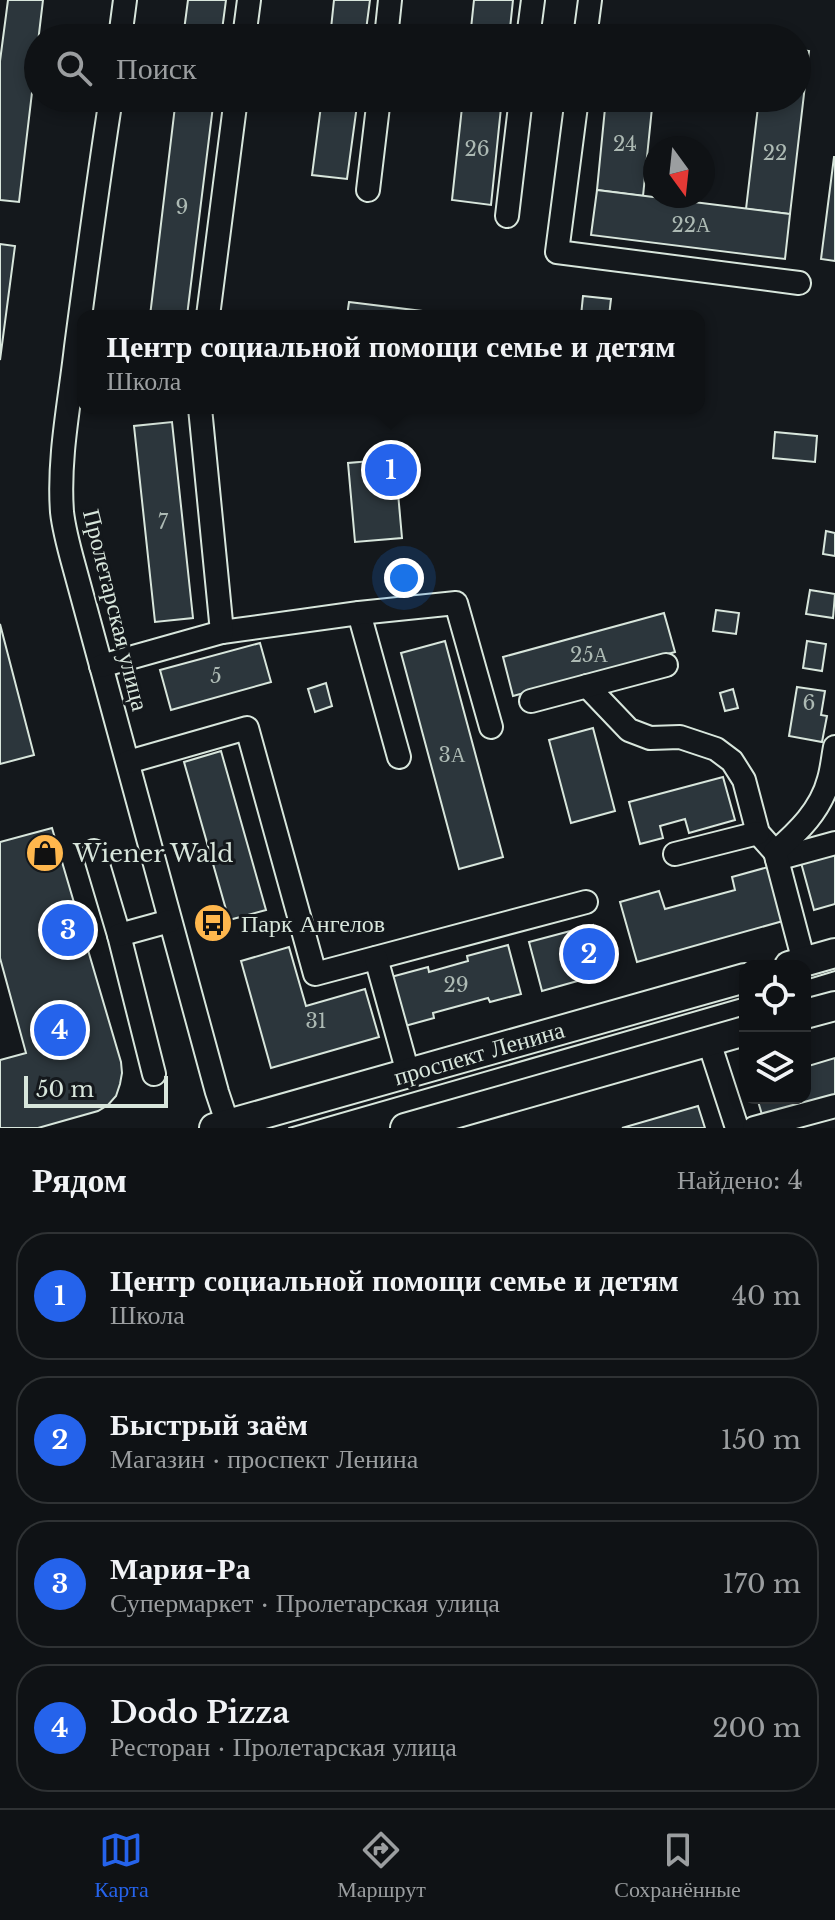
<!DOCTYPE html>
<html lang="ru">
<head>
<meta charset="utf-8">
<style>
	:root { --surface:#0f1215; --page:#1d2022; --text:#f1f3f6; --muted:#9b9ea0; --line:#2f3234; --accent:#2563eb }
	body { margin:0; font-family:"Libre Baskerville",serif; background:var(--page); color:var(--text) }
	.controls { position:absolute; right:24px; bottom:24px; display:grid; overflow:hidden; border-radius:16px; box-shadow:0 4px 12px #0003 }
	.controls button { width:72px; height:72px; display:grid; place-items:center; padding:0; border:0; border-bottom:2px solid var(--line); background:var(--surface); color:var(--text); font:40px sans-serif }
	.compass { position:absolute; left:643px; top:136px; width:72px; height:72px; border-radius:50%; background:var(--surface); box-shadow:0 4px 12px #0003; rotate:165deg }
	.scale { position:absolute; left:24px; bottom:20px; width:144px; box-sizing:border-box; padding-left:8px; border:4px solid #d8e6dc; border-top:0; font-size:22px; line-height:28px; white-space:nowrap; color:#d8e6dc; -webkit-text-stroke:6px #14181c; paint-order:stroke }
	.you { position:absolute; left:404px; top:578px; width:28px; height:28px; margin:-20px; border:6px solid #fff; border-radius:50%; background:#1a73e8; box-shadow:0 0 0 12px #1a73e833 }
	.badge { display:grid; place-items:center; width:52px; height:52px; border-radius:50%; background:var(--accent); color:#fff; font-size:26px; font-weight:700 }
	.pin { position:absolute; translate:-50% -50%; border:4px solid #fff; box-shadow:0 2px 8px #0006 }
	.popup { position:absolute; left:77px; top:310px; width:628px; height:104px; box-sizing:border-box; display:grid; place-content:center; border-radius:16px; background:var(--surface); filter:drop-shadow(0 2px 6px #0005); font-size:26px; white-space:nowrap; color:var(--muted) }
	.popup b { font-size:30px; color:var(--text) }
	.popup::after { content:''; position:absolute; left:50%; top:100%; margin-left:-16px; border:16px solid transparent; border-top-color:var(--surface) }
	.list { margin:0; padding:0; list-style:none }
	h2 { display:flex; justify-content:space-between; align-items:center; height:104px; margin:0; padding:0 32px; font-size:34px }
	h2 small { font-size:26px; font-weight:400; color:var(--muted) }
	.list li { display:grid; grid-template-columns:52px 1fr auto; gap:24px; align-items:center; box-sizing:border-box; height:128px; margin:0 16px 16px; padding:0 16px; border:2px solid var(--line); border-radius:32px }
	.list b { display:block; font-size:30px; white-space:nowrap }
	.list p { margin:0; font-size:26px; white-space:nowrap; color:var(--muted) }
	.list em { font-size:26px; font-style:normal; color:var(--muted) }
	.icon { flex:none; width:44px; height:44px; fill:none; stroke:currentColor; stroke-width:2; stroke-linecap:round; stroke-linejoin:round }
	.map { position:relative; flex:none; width:835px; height:1128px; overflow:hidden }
	.search { position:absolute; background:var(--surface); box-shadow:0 4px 12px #0003; left:24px; right:24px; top:24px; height:88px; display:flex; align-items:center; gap:20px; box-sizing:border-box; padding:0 28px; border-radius:44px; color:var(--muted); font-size:30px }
	.sheet { height:680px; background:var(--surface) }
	nav { display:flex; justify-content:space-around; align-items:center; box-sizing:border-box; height:112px; border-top:2px solid var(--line); background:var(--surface); font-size:22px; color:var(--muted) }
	nav a { display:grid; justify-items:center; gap:4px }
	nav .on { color:var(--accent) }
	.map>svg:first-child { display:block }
	.building { fill:#2c363c; stroke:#d8e6dc; stroke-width:2 }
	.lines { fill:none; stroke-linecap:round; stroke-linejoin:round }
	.minor-casing { stroke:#d8e6dc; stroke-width:26 }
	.major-casing { stroke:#d8e6dc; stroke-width:32 }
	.minor { stroke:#14181c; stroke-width:22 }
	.major { stroke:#14181c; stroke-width:28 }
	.tram { stroke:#d8e6dc; stroke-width:2 }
	.labels { text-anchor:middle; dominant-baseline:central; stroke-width:6; stroke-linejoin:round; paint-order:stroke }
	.number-label { font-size:20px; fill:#adbab4 }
	.street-label { font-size:24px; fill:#d8e6dc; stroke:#14181c }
	.poi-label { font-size:24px; fill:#d8e6dc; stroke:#14181c; text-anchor:start }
</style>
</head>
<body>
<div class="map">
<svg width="835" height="1128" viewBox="0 0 835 1128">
	<rect width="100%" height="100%" fill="#14181c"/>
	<!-- building -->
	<g class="building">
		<path d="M8 0H43L19 202 0 200V61Z"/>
		<path d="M188 0H226L221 38H183Z"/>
		<path d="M334 0H370L365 38H330Z"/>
		<path d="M474 0H513L509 38H470Z"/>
		<path d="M614 26 660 31 659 38H612Z"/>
		<path d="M797 49 809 51 790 214 746 209 759 98H797Z"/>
		<path d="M176 98H214L187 316H150Z"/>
		<path d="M322 98H358L347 179 312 175Z"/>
		<path d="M463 98H502L491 205 452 200Z"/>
		<path d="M606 98H653L643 196 597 190Z"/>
		<path d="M834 157H835V261L821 259Z"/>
		<path d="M597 190 790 214 785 259 591 235Z"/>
		<path d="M0 244 15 246 0 360Z"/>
		<path d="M583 296 611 299 609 316H581Z"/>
		<path d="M349 302 430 312V316H347Z"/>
		<path d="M172 422 193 618 155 622 134 426Z"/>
		<path d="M775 432 817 436 815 462 773 458Z"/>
		<path d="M395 459 402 538 355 542 348 463Z"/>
		<path d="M826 531 835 533V556L823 554Z"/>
		<path d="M810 590 835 594 833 618 806 614Z"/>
		<path d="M716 610 739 613 736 634 713 631Z"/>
		<path d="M664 613 675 652 513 696 503 657Z"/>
		<path d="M0 624 34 755 0 764Z"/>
		<path d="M445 641 503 857 459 869 401 653Z"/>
		<path d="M807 641 826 644 822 671 803 668Z"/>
		<path d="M260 643 271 682 171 710 160 670Z"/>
		<path d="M326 683 332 706 315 712 308 689Z"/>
		<path d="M797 687 825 691 821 715 827 716 822 742 789 736Z"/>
		<path d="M733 689 738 708 725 711 720 693Z"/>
		<path d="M593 728 615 811 571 823 549 740Z"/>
		<path d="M221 751 266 910 229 920 184 762Z"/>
		<path d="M723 777 735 820 689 833 685 819 660 826 663 838 640 844 629 802Z"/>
		<path d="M52 828 121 1062 122 1073 120 1084 116 1096 108 1105 98 1111 38 1128H0V1060L26 1053 0 958V842Z"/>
		<path d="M835 850V904L814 910 800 859Z"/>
		<path d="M768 867 783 921 637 962 620 902 659 891 665 909 735 890 732 877Z"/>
		<path d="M593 925 606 973 542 991 529 942Z"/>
		<path d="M508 945 521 994 490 1002 488 998 433 1013 434 1018 405 1026 391 977 428 967 429 972 468 961 467 956Z"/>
		<path d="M289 947 306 1006 365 989 379 1037 271 1068 241 961Z"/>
		<path d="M835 1058V1097L763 1118 757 1098H805V1067Z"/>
		<path d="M698 1106 705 1128H622Z"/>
	</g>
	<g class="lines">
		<defs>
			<g id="minor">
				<path d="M120 38 125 0"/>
				<path d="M244 38 249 0"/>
				<path d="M386 38 390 0"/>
				<path d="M528 38 533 0"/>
				<path d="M585 38 590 0"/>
				<path d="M111 98C98 181 87 264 76 347 70 401 58 457 62 512 64 530 69 548 74 566L217 1092 229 1128"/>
				<path d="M577 98 557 252 799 283"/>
				<path d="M368 190 379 98"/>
				<path d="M507 216 521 98"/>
				<path d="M208 316 236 98"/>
				<path d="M359 613 399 757"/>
				<path d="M222 632 359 613 456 603 491 727"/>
				<path d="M101 666 222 632 200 408"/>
				<path d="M587 686 629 730 650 738 680 737 716 749 732 761 744 780 758 833 775 852"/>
				<path d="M531 701 666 665"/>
				<path d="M128 762 247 728 315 974 586 902"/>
				<path d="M94 851 119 935 154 1074"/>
				<path d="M675 854 758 833"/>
				<path d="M777 859 835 843"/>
				<path d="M119 935 170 921"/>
				<path d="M376 958 408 1073"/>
				<path d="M804 962 775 852C798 832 821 810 829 779 832 769 833 757 835 747"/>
				<path d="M709 1042 737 1128"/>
				<path d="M754 1128 835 1106"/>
			</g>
			<g id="major">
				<path d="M789 966 835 953"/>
				<path d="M805 1014 835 1006"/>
				<path d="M214 1128 745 978"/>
				<path d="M405 1128 745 1031"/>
			</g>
		</defs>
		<!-- minor casing -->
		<use href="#minor" class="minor-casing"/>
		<!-- major casing -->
		<use href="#major" class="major-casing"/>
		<!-- minor -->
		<use href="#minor" class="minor"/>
		<!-- major -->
		<use href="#major" class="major"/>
		<!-- tram -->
		<g class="tram">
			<path d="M805 980 835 971"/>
			<path d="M289 1128 745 997"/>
		</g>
	</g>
	<!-- icons -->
	<defs>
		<symbol id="shop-disc" viewBox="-11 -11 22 22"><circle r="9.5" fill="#ffb74d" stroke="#14181c"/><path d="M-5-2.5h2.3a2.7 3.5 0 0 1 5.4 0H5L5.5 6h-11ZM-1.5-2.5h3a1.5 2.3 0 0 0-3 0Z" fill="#111"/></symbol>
		<symbol id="bus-disc" viewBox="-11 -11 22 22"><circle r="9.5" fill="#ffb74d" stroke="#14181c"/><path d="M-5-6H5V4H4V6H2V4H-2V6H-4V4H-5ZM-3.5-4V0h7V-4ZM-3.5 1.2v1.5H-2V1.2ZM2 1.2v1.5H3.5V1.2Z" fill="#111"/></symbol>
	</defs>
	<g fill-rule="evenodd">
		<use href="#shop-disc" x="23" y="831" width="44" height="44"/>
		<use href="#bus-disc" x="191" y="901" width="44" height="44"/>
	</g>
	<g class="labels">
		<!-- number labels -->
		<g class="number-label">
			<text x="625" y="144">24</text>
			<text x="477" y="149">26</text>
			<text x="775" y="153">22</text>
			<text x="182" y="207">9</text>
			<text x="691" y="225">22А</text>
			<text x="163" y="522">7</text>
			<text x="589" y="655">25А</text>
			<text x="216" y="676">5</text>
			<text x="809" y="703">6</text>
			<text x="452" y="755">3А</text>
			<text x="456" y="985">29</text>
			<text x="316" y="1021">31</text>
		</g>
		<!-- street labels -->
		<g class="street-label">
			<text transform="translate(116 610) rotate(76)">Пролетарская улица</text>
			<text transform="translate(479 1053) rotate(-16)">проспект Ленина</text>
		</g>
		<!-- poi labels -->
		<g class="poi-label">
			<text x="73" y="853">Wiener Wald</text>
			<text x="241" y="923">Парк Ангелов</text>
		</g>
	</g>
</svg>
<div class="controls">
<button><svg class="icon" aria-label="locate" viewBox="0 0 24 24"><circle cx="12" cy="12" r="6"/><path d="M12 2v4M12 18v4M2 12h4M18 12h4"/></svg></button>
<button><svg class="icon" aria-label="layers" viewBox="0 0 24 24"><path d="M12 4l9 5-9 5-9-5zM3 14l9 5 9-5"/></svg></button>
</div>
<svg class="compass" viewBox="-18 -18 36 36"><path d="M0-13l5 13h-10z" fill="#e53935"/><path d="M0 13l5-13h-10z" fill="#9b9ea0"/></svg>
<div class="scale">50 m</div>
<div class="you"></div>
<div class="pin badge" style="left:391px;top:470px">1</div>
<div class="popup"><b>Центр социальной помощи семье и детям</b>Школа</div>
<div class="pin badge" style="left:589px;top:954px">2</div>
<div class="pin badge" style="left:68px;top:930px">3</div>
<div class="pin badge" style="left:60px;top:1030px">4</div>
<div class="search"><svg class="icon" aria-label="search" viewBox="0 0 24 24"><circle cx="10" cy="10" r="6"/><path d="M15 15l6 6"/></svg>Поиск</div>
</div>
<section class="sheet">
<h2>Рядом<small>Найдено: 4</small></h2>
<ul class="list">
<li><span class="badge">1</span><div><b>Центр социальной помощи семье и детям</b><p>Школа</p></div><em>40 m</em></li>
<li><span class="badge">2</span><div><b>Быстрый заём</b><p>Магазин · проспект Ленина</p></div><em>150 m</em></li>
<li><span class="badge">3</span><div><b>Мария-Ра</b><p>Супермаркет · Пролетарская улица</p></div><em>170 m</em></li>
<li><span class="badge">4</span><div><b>Dodo Pizza</b><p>Ресторан · Пролетарская улица</p></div><em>200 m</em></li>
</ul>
</section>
<nav>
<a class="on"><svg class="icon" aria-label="map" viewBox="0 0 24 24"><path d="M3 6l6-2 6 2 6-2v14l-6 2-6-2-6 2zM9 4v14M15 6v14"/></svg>Карта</a>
<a><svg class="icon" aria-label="directions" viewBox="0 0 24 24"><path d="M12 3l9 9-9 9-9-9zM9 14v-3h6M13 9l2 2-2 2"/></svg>Маршрут</a>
<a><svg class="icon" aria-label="saved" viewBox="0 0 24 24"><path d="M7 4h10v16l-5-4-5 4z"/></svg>Сохранённые</a>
</nav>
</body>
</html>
